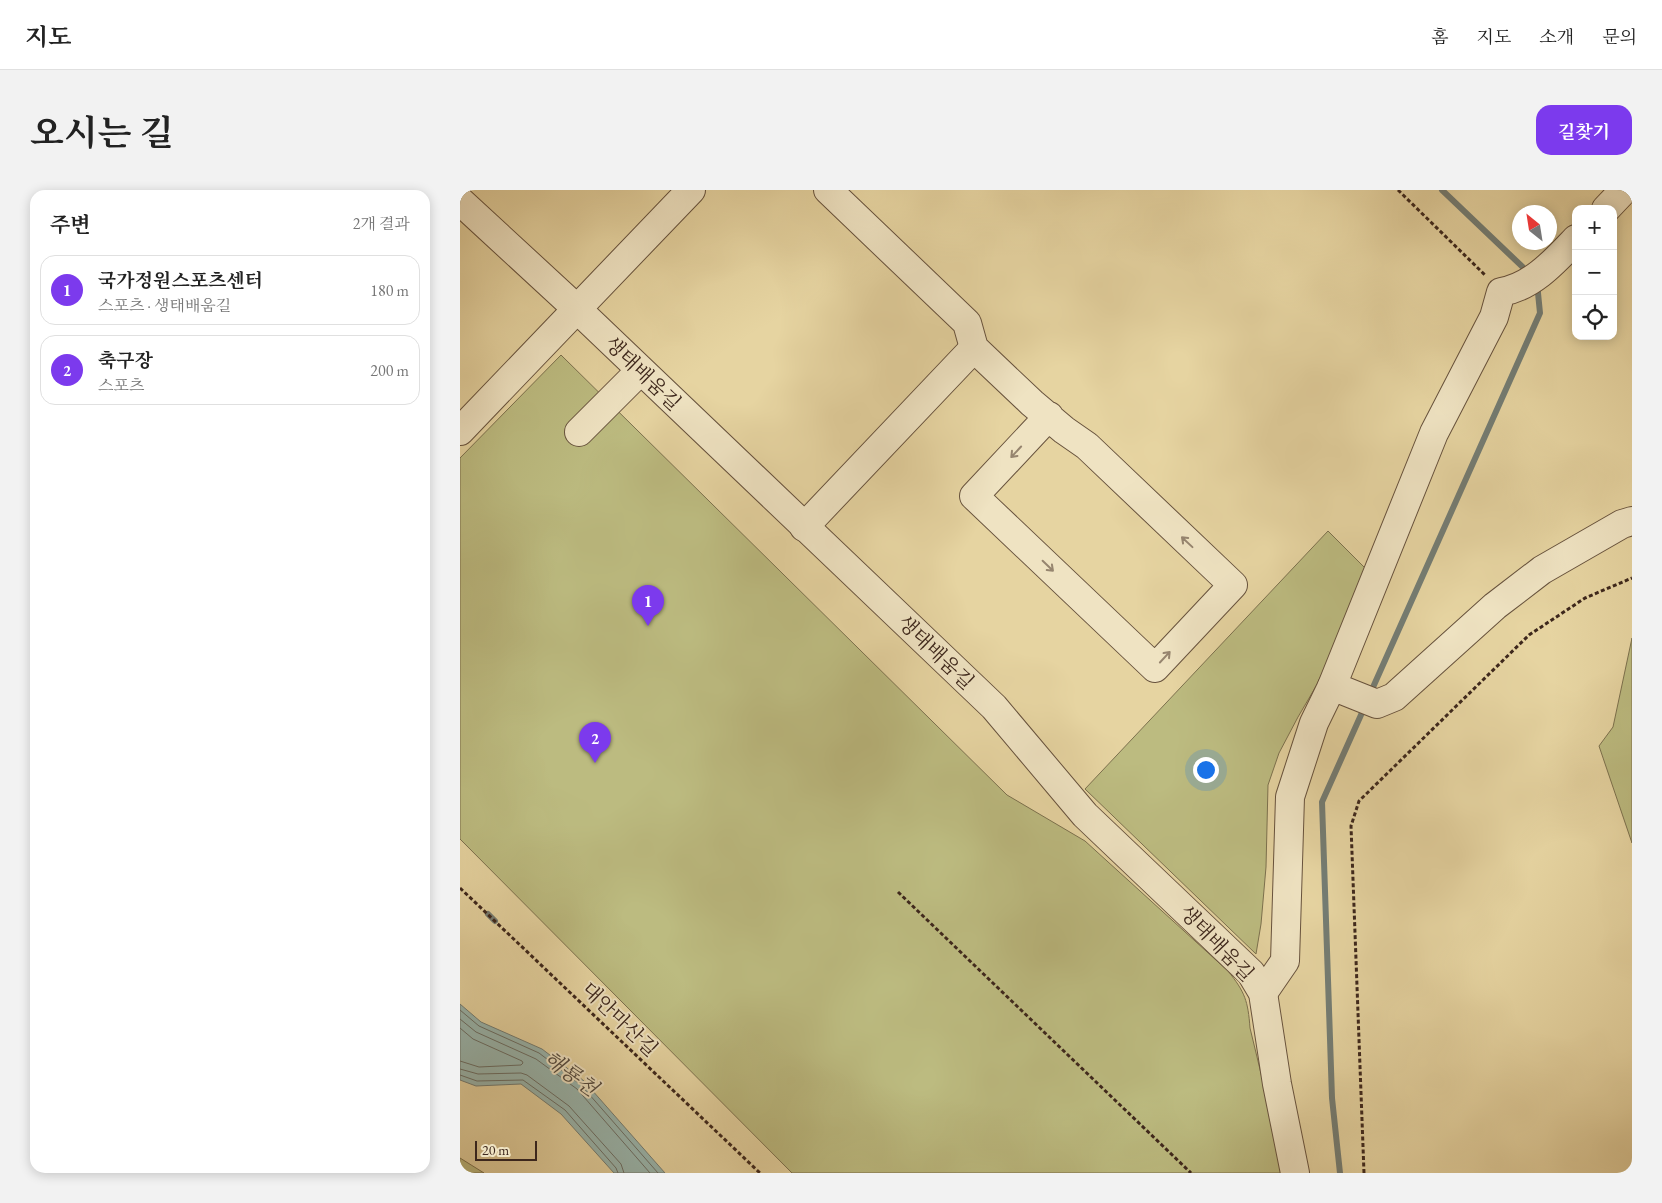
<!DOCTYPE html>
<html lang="ko">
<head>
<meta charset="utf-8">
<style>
	:root { --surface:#fff; --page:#f2f2f2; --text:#222; --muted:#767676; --line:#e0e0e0; --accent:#7c3aed }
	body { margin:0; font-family:"EB Garamond","Noto Serif KR",serif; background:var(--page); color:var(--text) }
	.controls { position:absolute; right:15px; top:15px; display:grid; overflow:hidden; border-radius:10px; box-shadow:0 2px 12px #0003 }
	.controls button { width:45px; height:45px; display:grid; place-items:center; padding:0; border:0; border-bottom:1px solid var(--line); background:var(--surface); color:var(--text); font:25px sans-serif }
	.compass { position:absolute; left:1052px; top:15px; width:45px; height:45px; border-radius:50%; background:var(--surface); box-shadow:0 2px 12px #0003; rotate:330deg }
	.scale { position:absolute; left:15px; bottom:12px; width:62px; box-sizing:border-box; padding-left:5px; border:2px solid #3d271c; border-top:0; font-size:14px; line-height:18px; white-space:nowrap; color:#3d271c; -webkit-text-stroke:4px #efe3c2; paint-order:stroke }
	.you { position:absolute; left:745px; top:579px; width:18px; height:18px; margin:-12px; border:4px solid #fff; border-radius:50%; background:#1a73e8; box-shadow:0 0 0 8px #1a73e833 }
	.badge { display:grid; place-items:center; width:32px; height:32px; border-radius:50%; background:var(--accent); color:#fff; font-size:16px; font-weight:700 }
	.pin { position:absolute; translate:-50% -41px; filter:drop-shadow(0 1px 2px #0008) }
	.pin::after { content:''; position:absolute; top:26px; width:18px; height:15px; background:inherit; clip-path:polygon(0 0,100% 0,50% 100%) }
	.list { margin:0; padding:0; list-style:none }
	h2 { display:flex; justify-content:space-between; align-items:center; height:65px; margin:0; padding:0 20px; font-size:21px }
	h2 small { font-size:16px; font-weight:400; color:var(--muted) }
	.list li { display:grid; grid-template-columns:32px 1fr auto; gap:15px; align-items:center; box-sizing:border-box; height:70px; margin:0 10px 10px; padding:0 10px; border:1px solid var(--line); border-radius:15px }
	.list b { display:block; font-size:19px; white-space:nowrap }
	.list p { margin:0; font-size:16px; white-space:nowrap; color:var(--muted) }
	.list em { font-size:16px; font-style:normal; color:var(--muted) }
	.icon { flex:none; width:28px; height:28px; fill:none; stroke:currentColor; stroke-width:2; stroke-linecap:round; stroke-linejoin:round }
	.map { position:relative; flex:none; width:1172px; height:983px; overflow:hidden; border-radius:15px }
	header { display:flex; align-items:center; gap:30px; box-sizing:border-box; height:70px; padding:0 25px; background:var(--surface); border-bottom:1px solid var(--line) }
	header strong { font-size:24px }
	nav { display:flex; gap:28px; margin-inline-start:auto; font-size:18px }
	.intro { display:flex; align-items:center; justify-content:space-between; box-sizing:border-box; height:120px; padding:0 30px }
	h1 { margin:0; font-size:35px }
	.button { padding:12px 22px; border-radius:15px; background:var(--accent); color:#fff; font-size:18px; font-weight:700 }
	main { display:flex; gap:30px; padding:0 30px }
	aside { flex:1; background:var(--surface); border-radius:15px; box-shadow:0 2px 12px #0003 }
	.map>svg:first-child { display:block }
	.green { fill:#bcbb80; stroke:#7c714e }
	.water { fill:#99b6ae; stroke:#747d74 }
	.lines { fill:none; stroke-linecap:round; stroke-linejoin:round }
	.shore { stroke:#6b6e65; stroke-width:1 }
	.stream { stroke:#747d74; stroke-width:6 }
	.minor-casing { stroke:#67523d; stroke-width:30 }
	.path { stroke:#3d271c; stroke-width:3; stroke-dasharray:4 2.5; stroke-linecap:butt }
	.minor { stroke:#efe3c2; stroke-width:28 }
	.oneway { stroke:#96856f }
	.labels { text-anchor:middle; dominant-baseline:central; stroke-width:4; stroke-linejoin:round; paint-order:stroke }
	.street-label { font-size:20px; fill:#3d271c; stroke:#efe3c2 }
	.water-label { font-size:21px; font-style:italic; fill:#544b40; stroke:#efe3c2 }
</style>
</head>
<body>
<header>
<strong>지도</strong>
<nav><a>홈</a><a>지도</a><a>소개</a><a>문의</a></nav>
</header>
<div class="intro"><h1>오시는 길</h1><a class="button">길찾기</a></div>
<main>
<aside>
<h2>주변<small>2개 결과</small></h2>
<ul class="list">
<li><span class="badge">1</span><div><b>국가정원스포츠센터</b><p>스포츠 · 생태배움길</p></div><em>180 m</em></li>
<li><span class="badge">2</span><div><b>축구장</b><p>스포츠</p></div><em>200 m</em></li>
</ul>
</aside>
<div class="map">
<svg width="1172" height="983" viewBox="0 0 1172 983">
	<rect width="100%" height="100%" fill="#e6d4a1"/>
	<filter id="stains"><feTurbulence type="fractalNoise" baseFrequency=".004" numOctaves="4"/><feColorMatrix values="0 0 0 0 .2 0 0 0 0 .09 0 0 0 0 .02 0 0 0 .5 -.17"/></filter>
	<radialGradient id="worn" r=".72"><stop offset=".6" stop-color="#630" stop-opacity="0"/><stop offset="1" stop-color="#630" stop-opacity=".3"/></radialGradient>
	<!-- green -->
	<g class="green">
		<path d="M101 165 547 605 625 651 768 781C785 802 788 811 790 838L825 983H332L0 649V268Z"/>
		<path d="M868 341 915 388 872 469 838 527 819 563 808 595 806 677 801 734 796 764 625 599Z"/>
		<path d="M1172 448V653L1139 556 1153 537Z"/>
		<path d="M0 968 24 983H0Z"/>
	</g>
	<!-- water -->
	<path class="water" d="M0 814 21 832 82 859 124 891 205 983H154L101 924 61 894 16 896 0 890Z"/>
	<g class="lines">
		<!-- shore -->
		<g class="shore">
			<path d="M0 820 19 836 79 863 121 895 198 983"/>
			<path d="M0 829 16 842 76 869 117 899 190 983"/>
			<path d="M0 838 13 849 62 871 63 873 61 875 19 877 0 871"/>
			<path d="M0 879 18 884 61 883 67 885 109 916 161 974 164 983"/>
			<path d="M0 885 17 891 63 890 105 920 156 978 158 983"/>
		</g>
		<!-- stream -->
		<g class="stream">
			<path d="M982 0 1070 84"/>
			<path d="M910 504 1080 123 1077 93"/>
			<path d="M28 724 35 731"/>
			<path d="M880 983 872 908 862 612 905 516"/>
		</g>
		<defs>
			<g id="minor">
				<path d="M368 0 507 133 514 158 572 213 604 240 627 256 773 395 695 478 514 306 589 226"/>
				<path d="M0 11 117 119 534 517 625 625 791 783 803 803 817 894 835 983"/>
				<path d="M1146 19 1164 0"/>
				<path d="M0 241 231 0"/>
				<path d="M119 242 180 181"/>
				<path d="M344 337 514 158"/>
				<path d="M872 496 974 243 1034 127 1041 102C1072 97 1095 71 1116 49"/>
				<path d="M803 803 825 771 830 607 854 533 872 496 917 514 934 507 1035 416 1082 380 1162 334 1172 331"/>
			</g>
		</defs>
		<!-- minor casing -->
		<use href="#minor" class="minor-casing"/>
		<!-- path -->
		<g class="path">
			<path d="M938 0 1025 85"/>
			<path d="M0 698 300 983"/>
			<path d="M438 702 731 983"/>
			<path d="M904 983 891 636 899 611 1069 445 1125 408 1172 388"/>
		</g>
		<!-- minor -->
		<use href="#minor" class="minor"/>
	</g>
	<!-- one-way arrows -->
	<defs><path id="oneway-shaft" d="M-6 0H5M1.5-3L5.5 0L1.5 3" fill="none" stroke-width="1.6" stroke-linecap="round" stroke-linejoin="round" transform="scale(1.25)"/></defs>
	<g class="oneway">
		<use href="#oneway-shaft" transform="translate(556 262) rotate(133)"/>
		<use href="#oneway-shaft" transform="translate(727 352) rotate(-137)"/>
		<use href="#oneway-shaft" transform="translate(588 376) rotate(44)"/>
		<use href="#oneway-shaft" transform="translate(705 467) rotate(-47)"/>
	</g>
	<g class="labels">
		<!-- street labels -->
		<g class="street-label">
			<text transform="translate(183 183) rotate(44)">생태배움길</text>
			<text transform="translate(476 462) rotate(44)">생태배움길</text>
			<text transform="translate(757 753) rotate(46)">생태배움길</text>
			<text transform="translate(160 829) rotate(44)">대안마산길</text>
		</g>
		<!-- water labels -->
		<g class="water-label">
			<text transform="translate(111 883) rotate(36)">해룡천</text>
		</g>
	</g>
	<rect width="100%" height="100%" filter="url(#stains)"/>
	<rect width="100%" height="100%" fill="url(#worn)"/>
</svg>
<div class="controls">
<button>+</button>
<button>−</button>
<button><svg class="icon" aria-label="locate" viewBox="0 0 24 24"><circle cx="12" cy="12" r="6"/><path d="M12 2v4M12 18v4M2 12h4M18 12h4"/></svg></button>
</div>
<svg class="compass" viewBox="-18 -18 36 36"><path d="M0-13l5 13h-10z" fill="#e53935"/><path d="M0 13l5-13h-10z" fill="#767676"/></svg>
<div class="scale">20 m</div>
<div class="you"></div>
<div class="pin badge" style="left:188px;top:436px">1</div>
<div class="pin badge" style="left:135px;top:573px">2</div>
</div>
</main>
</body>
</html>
